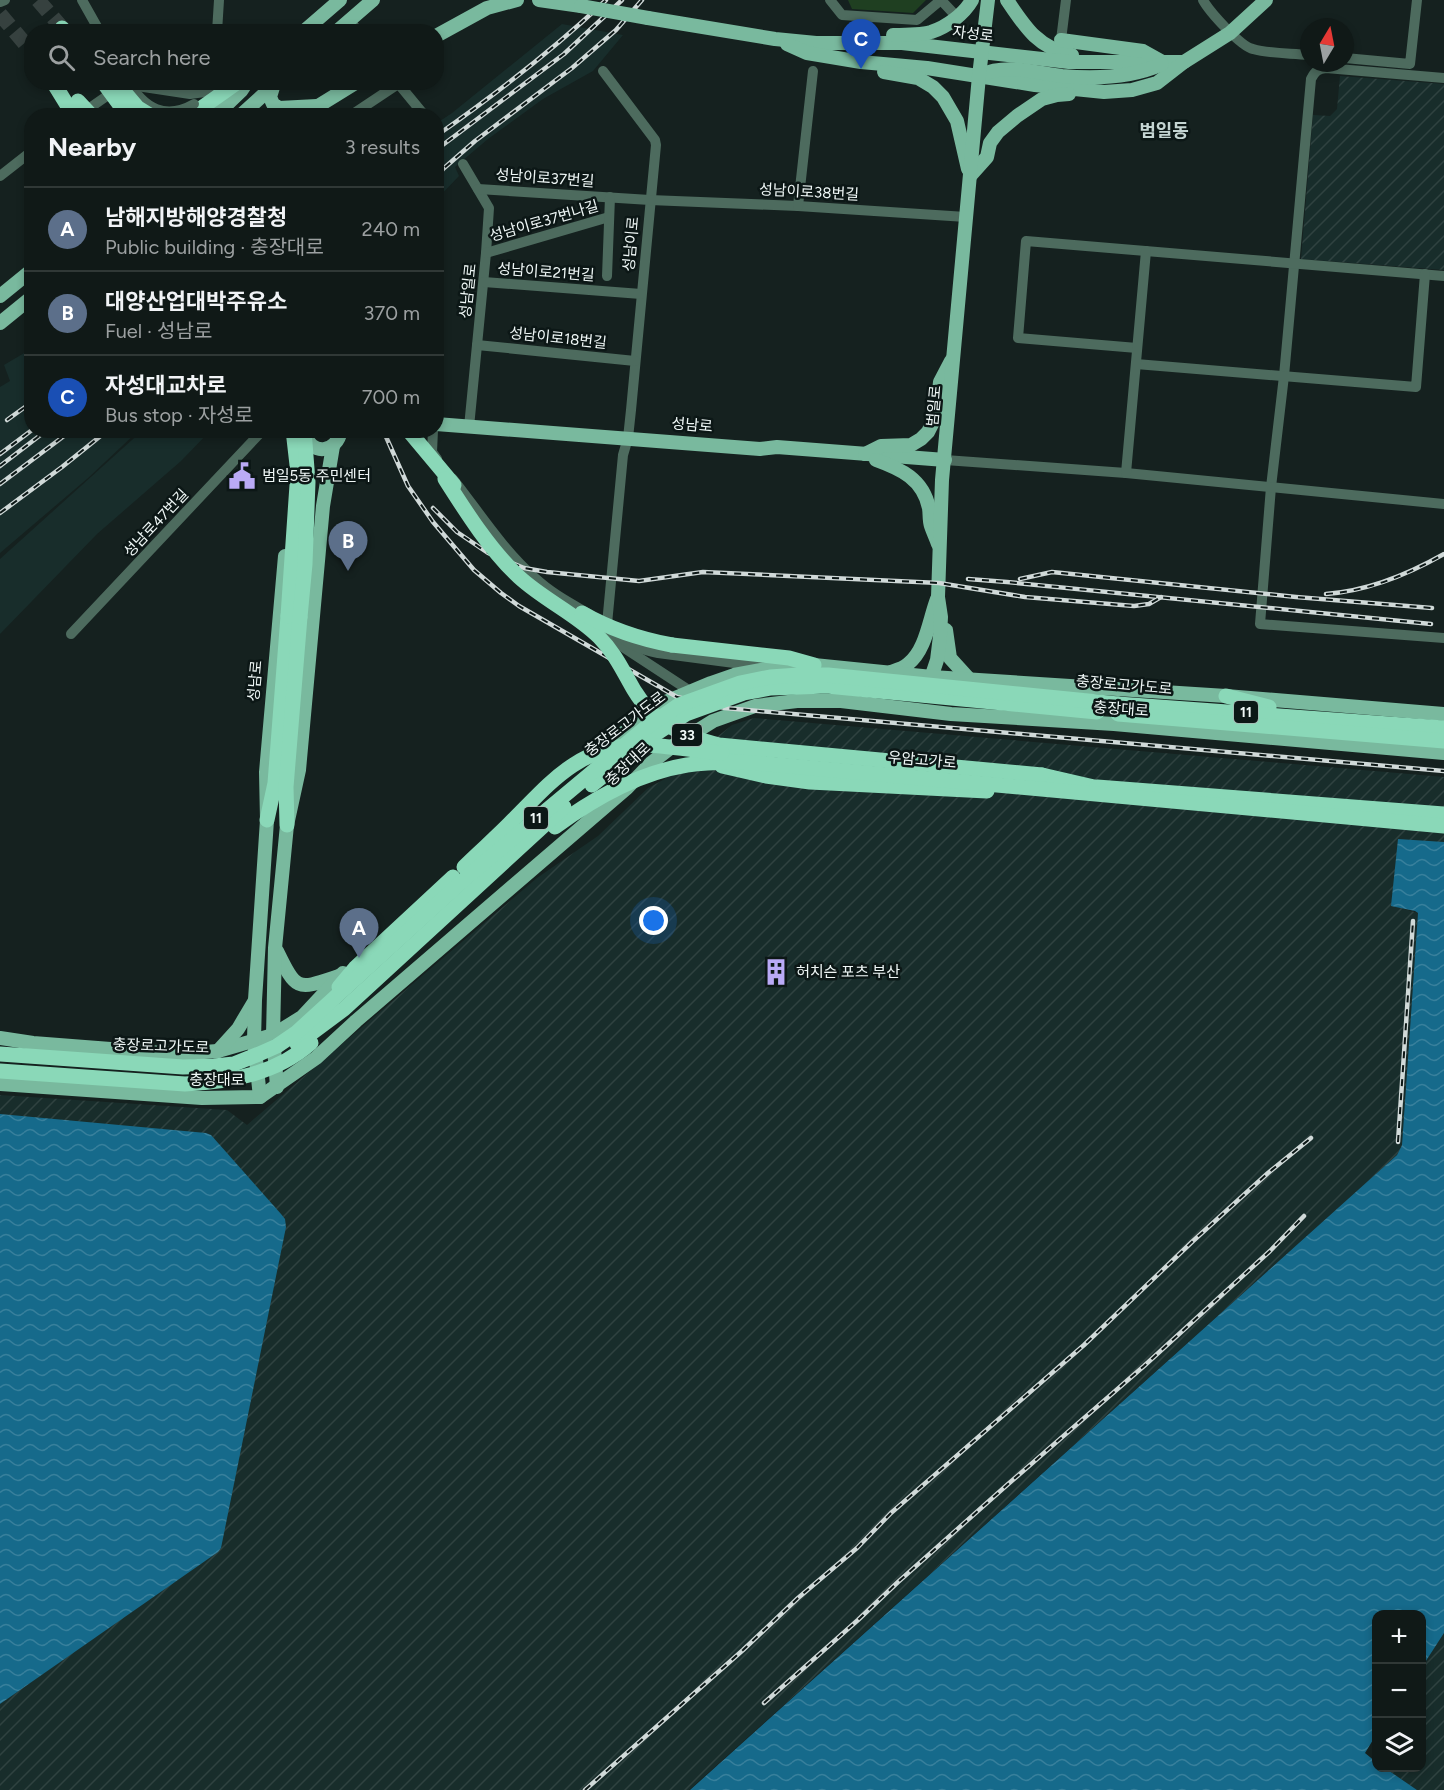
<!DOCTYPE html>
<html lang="en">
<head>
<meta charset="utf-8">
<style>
	:root { --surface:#101917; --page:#1e2624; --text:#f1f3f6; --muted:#9ca0a1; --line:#303836; --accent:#baaaf6 }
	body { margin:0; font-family:Figtree,"Noto Sans KR",sans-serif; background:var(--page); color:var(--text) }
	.controls { position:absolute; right:18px; bottom:18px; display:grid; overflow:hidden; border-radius:12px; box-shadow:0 3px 9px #0003 }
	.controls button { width:54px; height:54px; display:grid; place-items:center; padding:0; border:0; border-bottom:2px solid var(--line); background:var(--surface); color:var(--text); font:30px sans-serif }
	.compass { position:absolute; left:1300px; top:18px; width:54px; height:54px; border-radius:50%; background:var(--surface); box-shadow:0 3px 9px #0003; rotate:10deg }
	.you { position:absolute; left:654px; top:921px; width:21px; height:21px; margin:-15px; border:4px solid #fff; border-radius:50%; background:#1a73e8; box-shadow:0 0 0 9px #1a73e833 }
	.badge { display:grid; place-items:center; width:39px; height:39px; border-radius:50%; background:var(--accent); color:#fff; font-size:20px; font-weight:700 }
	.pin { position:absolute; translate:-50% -50px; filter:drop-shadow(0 2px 3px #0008) }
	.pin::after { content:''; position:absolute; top:32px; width:21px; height:18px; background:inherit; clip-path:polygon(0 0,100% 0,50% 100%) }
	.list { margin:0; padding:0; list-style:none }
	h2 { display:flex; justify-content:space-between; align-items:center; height:78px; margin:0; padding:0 24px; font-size:26px }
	h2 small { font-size:20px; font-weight:400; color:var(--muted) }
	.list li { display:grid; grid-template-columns:39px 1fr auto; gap:18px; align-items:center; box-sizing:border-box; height:84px; padding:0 24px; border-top:2px solid var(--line) }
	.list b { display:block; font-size:22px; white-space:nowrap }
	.list p { margin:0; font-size:20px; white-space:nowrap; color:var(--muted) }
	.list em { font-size:20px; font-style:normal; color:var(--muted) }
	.icon { flex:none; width:33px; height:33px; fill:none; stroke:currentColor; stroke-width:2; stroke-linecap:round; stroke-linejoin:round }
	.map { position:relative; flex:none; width:1444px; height:1790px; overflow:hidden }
	.search { position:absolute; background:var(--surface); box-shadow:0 3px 9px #0003; left:24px; top:24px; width:420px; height:66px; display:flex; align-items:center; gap:15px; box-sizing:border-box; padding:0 21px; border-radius:24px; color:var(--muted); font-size:22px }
	.panel { position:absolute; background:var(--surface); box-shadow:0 3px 9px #0003; left:24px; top:108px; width:420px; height:330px; border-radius:24px }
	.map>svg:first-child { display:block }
	.built { fill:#182d2b }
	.industrial { fill:url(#industrial-furrows) }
	.garden { fill:#1f3f21 }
	.water { fill:url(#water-waves) }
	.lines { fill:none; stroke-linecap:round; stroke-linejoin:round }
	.highway-tunnel { stroke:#36413f; stroke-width:15; stroke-dasharray:15 8; stroke-linecap:butt }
	.minor { stroke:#4d6b5e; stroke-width:10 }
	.major { stroke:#79b99e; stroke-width:14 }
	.highway { stroke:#8ad8b8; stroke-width:15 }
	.rail-casing { stroke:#d0d9d8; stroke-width:4.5 }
	.rail { stroke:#0c1716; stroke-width:2; stroke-dasharray:7; stroke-linecap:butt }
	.minor-bridge { stroke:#4d6b5e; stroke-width:10 }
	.major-bridge { stroke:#79b99e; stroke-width:14 }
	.highway-bridge { stroke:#8ad8b8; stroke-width:15 }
	.labels { text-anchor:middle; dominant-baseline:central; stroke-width:5; stroke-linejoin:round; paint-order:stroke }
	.shield { fill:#0c1716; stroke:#abb4b3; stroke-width:1.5 }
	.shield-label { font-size:14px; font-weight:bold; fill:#eff7f6 }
	.street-label { font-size:15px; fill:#eff7f6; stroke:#0c1716 }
	.poi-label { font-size:15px; fill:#eff7f6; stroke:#0c1716; text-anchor:start }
	.quarter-label { font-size:18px; font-weight:bold; fill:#c4d4d2; stroke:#0c1716 }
</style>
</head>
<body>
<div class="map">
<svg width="1444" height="1790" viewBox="0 0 1444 1790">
	<defs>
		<pattern id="industrial-furrows" width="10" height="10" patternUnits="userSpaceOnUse" patternTransform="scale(1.5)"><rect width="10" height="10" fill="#182d2b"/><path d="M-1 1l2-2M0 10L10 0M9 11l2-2" fill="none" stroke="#2f4240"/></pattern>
		<pattern id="water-waves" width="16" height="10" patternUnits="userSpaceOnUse" patternTransform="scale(1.5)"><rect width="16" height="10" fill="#166a8b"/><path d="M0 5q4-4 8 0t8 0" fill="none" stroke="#38809c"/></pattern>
	</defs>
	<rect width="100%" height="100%" fill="#15211f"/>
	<!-- built -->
	<g class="built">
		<path d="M562 24 623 35 593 71 543 99 488 139 455 167 459 176 437 199V123L452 113Z"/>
		<path d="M31 349 32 430 138 431 88 478 0 553V387L10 381 4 365Z"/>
		<path d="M143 430 210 431 181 461 97 534 0 634V559Z"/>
	</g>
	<!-- industrial -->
	<g class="industrial">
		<path d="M1340 76 1444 84V270L1301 259 1313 115 1330 116 1337 109Z"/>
		<path d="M754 718 1444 777V842L1391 905 1418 913 1402 1145 1397 1155 689 1790H0V1704L221 1548 0 1116V1095L227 1110 247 1125 537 878 598 836 648 788 663 780 732 725Z"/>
		<path d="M1444 1633V1790H1417L1385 1768H1422V1667Z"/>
	</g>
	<!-- garden -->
	<path class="garden" d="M848 0H926L913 13 852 9Z"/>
	<!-- water -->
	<g class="water">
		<path d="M1398 839 1444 842V1633L1422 1667V1614H1376V1735L1365 1753 1376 1762V1768H1385L1417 1790H690L1397 1155 1402 1145 1418 913 1415 911 1391 906Z"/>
		<path d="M0 1114 206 1133 211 1135 281 1214 285 1219 286 1227 221 1548 218 1552 0 1704Z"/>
	</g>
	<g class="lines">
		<!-- highway-tunnel -->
		<g class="highway-tunnel">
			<path d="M38 0 62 28"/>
			<path d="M0 14 32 52"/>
		</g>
		<!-- minor -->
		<g class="minor">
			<path d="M82 0 100 32"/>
			<path d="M830 0 842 15 917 20 941 0"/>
			<path d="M941 0 957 17"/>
			<path d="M1203 0C1209 11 1241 47 1253 49 1270 54 1291 53 1309 55"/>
			<path d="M0 2 5 0"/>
			<path d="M349 20 359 32"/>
			<path d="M217 32 219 0"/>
			<path d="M1061 40 1066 0"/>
			<path d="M1345 58 1410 64 1417 0"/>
			<path d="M603 71 655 140 656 145 631 410 628 438 623 455 607 624"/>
			<path d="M1444 78 1326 68C1318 69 1315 71 1311 79L1284 376 1271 487 1260 624 1444 638"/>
			<path d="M397 82 425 116"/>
			<path d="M81 114 124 84 190 94 212 91"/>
			<path d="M350 116 398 84"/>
			<path d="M463 164 489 208 486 253 469 427"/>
			<path d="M0 176 32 151"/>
			<path d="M478 189 650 200 798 206 966 217"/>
			<path d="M798 206 813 71"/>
			<path d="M486 253 609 217"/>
			<path d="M607 276 610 197"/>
			<path d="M484 282 641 294"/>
			<path d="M477 345 635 361"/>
			<path d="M1137 348 1018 338 1026 241 1444 276"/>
			<path d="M1136 364 1416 387 1425 274"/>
			<path d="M433 430 432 452 437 459"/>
			<path d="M945 460 1126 473 1444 504"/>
			<path d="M1126 473 1146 251"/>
			<path d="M453 479C479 512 503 550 535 578 551 593 570 603 589 614"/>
			<path d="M600 632 690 691"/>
			<path d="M616 633C629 645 642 650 658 653L765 667"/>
			<path d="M71 634 263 430"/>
		</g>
		<!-- major -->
		<g class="major">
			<path d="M539 0 581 6"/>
			<path d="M1007 0C1025 27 1038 48 1072 55"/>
			<path d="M648 18 775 39 816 43H902L1069 62H1184"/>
			<path d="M303 32 340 0"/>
			<path d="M336 32 373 0"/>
			<path d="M893 35C905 35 920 35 931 32 947 27 964 14 972 0"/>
			<path d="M436 36 487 8 517 0"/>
			<path d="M1061 40 1143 51 1161 61"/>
			<path d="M787 44 807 53 861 62 927 68 1035 85 1104 92 1132 90 1157 83 1184 62 1230 33 1266 0"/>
			<path d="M884 72 918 78 933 87 943 97 957 121 968 169"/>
			<path d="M981 75C1006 63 1036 73 1062 76 1096 79 1131 78 1162 64"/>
			<path d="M274 84 270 97 273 104 279 108 317 106"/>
			<path d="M215 116 241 91 247 82"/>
			<path d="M240 116 274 85"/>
			<path d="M302 116 357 82"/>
			<path d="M970 176 987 157 990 143 998 132 1017 116 1042 99 1057 95 1069 94"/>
			<path d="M0 296 32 270"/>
			<path d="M0 323 32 297"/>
			<path d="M436 424 760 449 777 447 945 460"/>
			<path d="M305 433C310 456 337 454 341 430"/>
			<path d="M865 454 881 446 911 445 921 439 928 432 936 416 940 382 951 361"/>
			<path d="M876 460C901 469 923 479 929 508 930 514 929 520 931 526 933 532 936 538 938 544"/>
			<path d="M946 630 950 658 970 680"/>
			<path d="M891 672C897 670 904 668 908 664 926 650 929 620 937 599"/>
			<path d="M929 684 937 660 940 636 941 617 938 597 942 480 979 76 988 0"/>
			<path d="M597 752 668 701 711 683 734 675 772 668 814 665 932 677 1226 696 1444 714"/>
			<path d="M277 951C297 992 297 990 339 976"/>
			<path d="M0 1038 33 1043 175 1054 218 1051 273 1035 302 1017 343 973"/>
			<path d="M218 1051 238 1029 254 1002"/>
			<path d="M0 1084 202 1098 260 1097 316 1058 356 1021 627 788 651 763 673 746 713 721 755 706 797 701H841L951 714 1114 724 1444 753"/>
			<path d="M277 1087 273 1035 275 948 287 825 299 770 323 506 333 446"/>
			<path d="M260 1097 254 1041 255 1000 267 820 266 772 285 556"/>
		</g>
		<!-- highway -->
		<g class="highway">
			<path d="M62 28 66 32"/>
			<path d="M53 82 69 108 76 116"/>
			<path d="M190 116 238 82"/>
			<path d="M672 645 789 658 814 665"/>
			<path d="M1226 696 1269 707"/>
			<path d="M1118 704 1444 728"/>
			<path d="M1118 714 1444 741"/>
			<path d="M722 753 759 757"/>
			<path d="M722 766 766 776 810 782 987 791"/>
			<path d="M1042 775 1094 787"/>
			<path d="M1097 787 1444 814"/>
			<path d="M267 820 275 783 288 616"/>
			<path d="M287 825 286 787 300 617"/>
			<path d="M339 987 355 968 453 877"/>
		</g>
		<defs>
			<g id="rail">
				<path d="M436 136C496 94 553 50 606 0"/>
				<path d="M436 150 564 54 622 0"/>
				<path d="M436 178 443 169 475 141 572 68 616 30 642 0"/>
				<path d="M7 420 32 402"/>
				<path d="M383 430 408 486 433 522 474 570 501 593 519 606 677 697 725 708 1444 771"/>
				<path d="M0 454 32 430"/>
				<path d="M0 466 47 430"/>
				<path d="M0 484 72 430"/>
				<path d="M433 508 457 532 488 553 524 568 547 572 639 581 703 572 939 583 1025 597 1134 606 1149 604 1161 597"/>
				<path d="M0 513 62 467 108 430"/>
				<path d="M968 579 1007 582 1431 624"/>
				<path d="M1020 579 1052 572 1296 597 1432 608"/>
				<path d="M1326 594C1368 591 1407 575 1444 554"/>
				<path d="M1398 1142 1413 921"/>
				<path d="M764 1703 858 1620 898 1582 1007 1485 1144 1366 1270 1251 1304 1216"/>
				<path d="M585 1790 743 1650 798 1598 857 1548 891 1513 1084 1345 1193 1241 1268 1173 1311 1138"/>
			</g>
		</defs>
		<!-- rail casing -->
		<use href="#rail" class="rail-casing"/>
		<!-- rail -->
		<use href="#rail" class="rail"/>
		<!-- minor-bridge -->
		<path class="minor-bridge" d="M129 82C144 109 166 120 194 104"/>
		<!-- major-bridge -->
		<path class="major-bridge" d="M581 6 648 18"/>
		<!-- highway-bridge -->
		<g class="highway-bridge">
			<path d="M103 82 128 116"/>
			<path d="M116 82 138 108 151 116"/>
			<path d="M78 101 92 116"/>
			<path d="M408 430 454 485"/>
			<path d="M445 479C466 512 490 550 519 577 544 600 576 614 599 637 615 653 623 671 634 690 655 725 682 735 719 745L1042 775"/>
			<path d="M582 613C610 629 639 639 672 645"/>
			<path d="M288 616 297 485V465L293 430"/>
			<path d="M300 617 305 564 308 482 304 430"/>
			<path d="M592 785 651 737 686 714 744 693 771 688 827 686 1097 712"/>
			<path d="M555 827C594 798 638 773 687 765 717 761 749 762 779 765L1444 826"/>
			<path d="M464 867C480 851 498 836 514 819 551 782 578 748 635 745 663 744 694 751 722 753"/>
			<path d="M297 1044 344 1009 564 807"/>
			<path d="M0 1054 183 1067 214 1066 234 1064 259 1054 277 1046 296 1033 468 876 644 729 679 705 740 683 770 677 799 675H828L1118 704"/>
			<path d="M0 1071 185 1084C230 1082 276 1074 311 1043"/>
		</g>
	</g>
	<!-- icons -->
	<defs>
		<symbol id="civic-bare" viewBox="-9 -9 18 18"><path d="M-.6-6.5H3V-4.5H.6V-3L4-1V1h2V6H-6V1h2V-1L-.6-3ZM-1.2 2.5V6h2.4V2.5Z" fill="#baaaf6" stroke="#0c1716" stroke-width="2.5" paint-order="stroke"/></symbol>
		<symbol id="building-bare" viewBox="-9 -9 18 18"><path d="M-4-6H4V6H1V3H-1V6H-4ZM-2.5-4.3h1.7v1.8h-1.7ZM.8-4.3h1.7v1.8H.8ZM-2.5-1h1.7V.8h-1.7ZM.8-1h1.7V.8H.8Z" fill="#baaaf6" stroke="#0c1716" stroke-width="2.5" paint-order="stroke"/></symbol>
	</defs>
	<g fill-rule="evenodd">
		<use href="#civic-bare" x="223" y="457" width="38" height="38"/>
		<use href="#building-bare" x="757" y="953" width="38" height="38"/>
	</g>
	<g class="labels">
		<!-- shield labels -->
		<g class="shield">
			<rect x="1234" y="701" width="24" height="22" rx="4.5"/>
			<rect x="672" y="724" width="30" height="22" rx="4.5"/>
			<rect x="524" y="807" width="24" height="22" rx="4.5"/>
		</g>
		<g class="shield-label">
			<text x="1246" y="712">11</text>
			<text x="687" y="735">33</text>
			<text x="536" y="818">11</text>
		</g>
		<!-- street labels -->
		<g class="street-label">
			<text transform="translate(973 34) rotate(7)">자성로</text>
			<text transform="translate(545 178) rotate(4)">성남이로37번길</text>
			<text transform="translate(809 192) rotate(3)">성남이로38번길</text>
			<text transform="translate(544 221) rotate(-16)">성남이로37번나길</text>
			<text transform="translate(631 244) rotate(-85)">성남이로</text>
			<text transform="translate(546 272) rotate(4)">성남이로21번길</text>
			<text transform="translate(468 291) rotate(-84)">성남일로</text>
			<text transform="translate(558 338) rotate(6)">성남이로18번길</text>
			<text transform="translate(934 406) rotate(-85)">범일로</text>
			<text transform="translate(692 425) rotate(5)">성남로</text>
			<text transform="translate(156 523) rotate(-47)">성남로47번길</text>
			<text transform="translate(255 681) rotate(-85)">성남로</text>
			<text transform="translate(1124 685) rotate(5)">충장로고가도로</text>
			<text transform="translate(1121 709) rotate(4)">충장대로</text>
			<text transform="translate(625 724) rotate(-37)">충장로고가도로</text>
			<text transform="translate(922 760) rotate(5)">우암고가로</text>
			<text transform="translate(628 764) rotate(-43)">충장대로</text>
			<text transform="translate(161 1046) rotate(2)">충장로고가도로</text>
			<text x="217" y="1080">충장대로</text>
		</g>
		<!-- poi labels -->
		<g class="poi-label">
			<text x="262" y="476">범일5동 주민센터</text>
			<text x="796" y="972">허치슨 포츠 부산</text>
		</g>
		<!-- quarter labels -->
		<g class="quarter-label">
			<text x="1164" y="131">범일동</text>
		</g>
	</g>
</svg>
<div class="controls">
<button>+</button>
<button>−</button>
<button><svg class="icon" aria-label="layers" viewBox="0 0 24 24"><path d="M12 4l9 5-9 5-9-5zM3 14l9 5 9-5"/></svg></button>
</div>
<svg class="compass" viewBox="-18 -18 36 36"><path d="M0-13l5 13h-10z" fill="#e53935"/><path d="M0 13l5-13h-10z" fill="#9ca0a1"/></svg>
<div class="you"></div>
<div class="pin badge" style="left:359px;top:958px;background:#5c6f8a">A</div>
<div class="pin badge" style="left:348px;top:571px;background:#5c6f8a">B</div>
<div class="pin badge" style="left:861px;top:69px;background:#1a4fb4">C</div>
<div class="search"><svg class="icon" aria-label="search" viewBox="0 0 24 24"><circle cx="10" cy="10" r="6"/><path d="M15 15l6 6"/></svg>Search here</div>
<section class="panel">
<h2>Nearby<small>3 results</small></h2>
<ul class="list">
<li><span class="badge" style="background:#5c6f8a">A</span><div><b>남해지방해양경찰청</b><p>Public building · 충장대로</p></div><em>240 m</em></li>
<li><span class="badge" style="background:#5c6f8a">B</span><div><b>대양산업대박주유소</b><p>Fuel · 성남로</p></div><em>370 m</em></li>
<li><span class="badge" style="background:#1a4fb4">C</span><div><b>자성대교차로</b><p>Bus stop · 자성로</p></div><em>700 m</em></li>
</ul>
</section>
</div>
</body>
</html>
